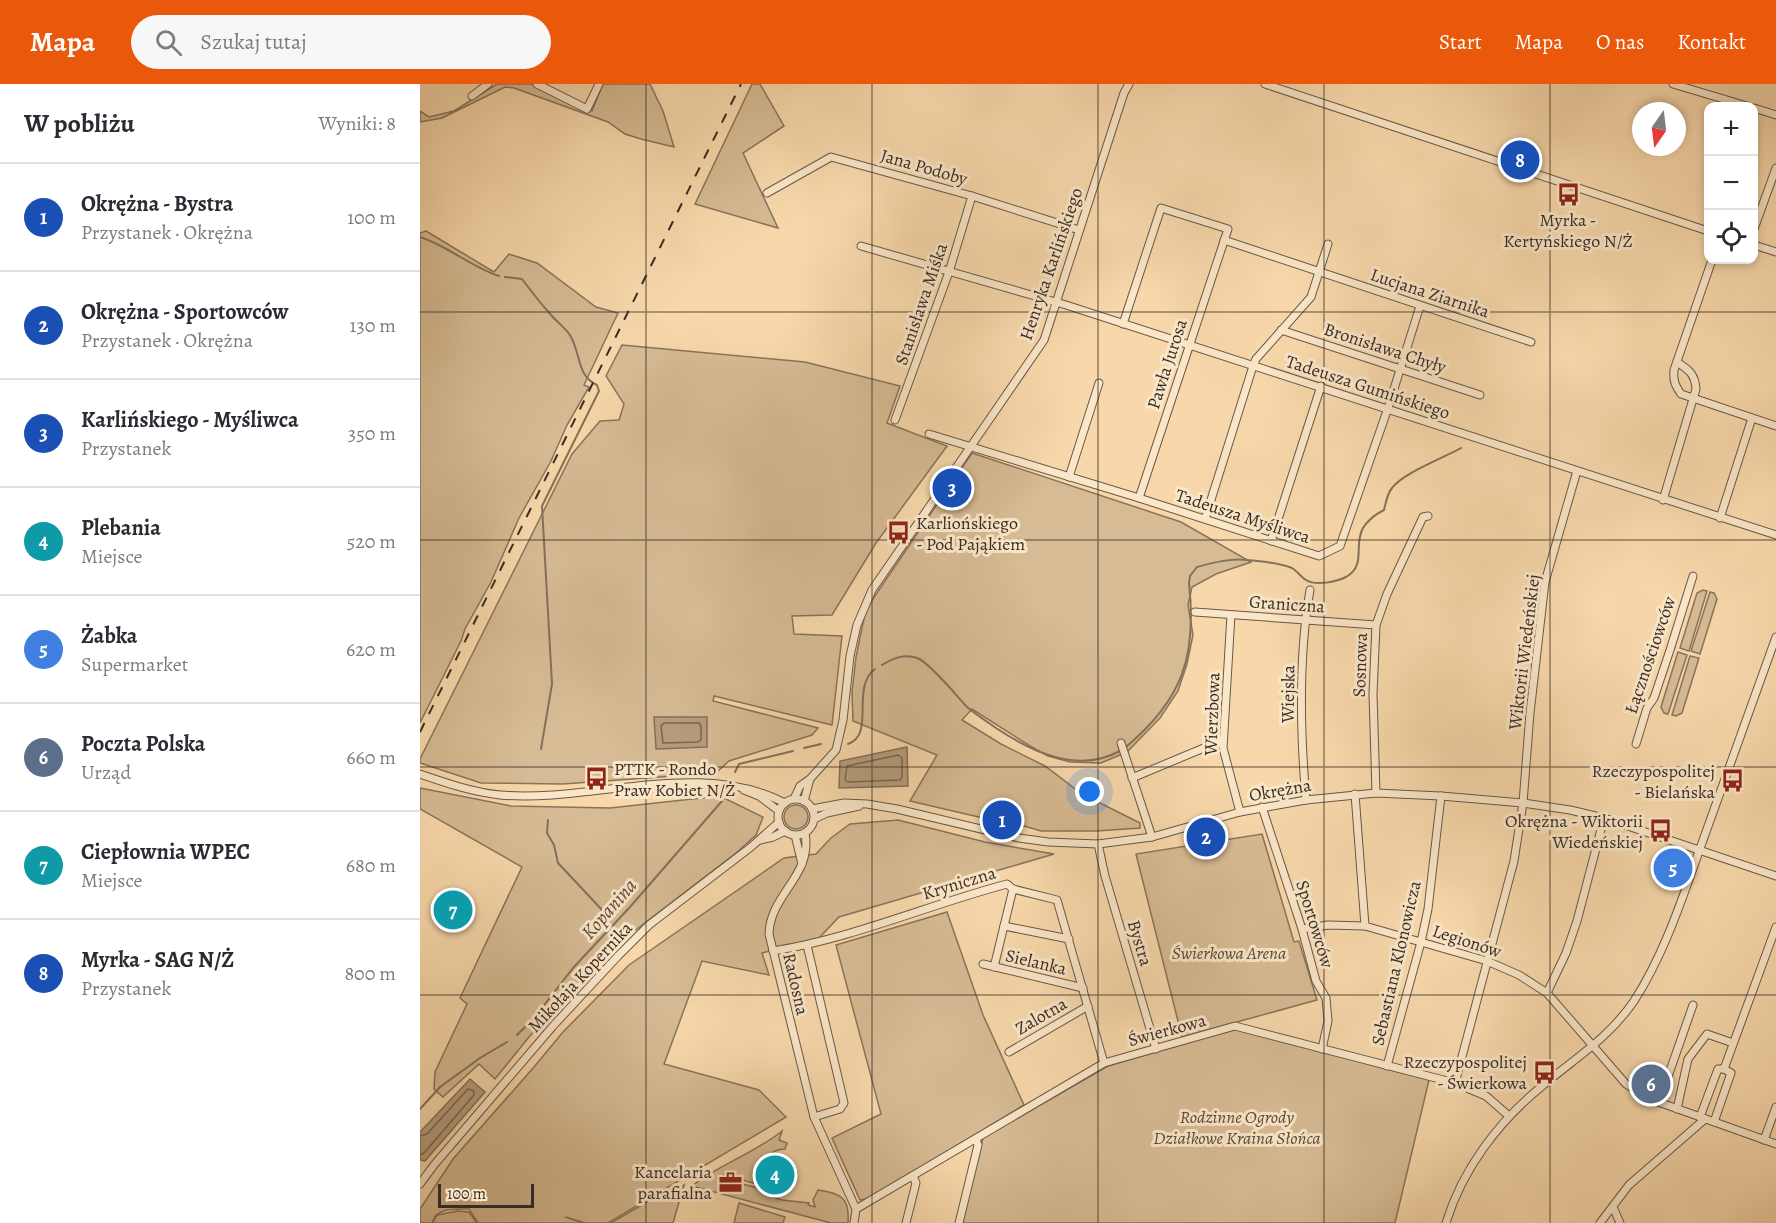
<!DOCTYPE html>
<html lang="pl">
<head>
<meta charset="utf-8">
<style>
	:root { --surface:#fff; --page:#f7f7f7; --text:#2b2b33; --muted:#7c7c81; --line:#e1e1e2; --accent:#ea580c }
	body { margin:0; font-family:Alegreya,serif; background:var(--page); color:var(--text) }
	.controls { position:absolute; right:18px; top:18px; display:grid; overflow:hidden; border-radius:12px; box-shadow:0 3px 9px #0003 }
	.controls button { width:54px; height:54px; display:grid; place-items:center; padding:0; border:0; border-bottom:2px solid var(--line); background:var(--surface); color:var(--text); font:30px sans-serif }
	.compass { position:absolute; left:1212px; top:18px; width:54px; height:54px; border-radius:50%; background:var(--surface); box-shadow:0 3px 9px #0003; rotate:194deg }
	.scale { position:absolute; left:18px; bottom:15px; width:96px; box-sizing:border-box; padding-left:6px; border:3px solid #382d25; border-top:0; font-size:16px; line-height:21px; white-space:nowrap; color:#382d25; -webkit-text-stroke:4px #fae6c8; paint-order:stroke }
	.you { position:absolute; left:670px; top:708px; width:21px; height:21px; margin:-15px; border:4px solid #fff; border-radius:50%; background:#1a73e8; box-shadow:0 0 0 9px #1a73e833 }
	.badge { display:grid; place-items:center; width:39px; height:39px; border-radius:50%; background:var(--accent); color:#fff; font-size:20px; font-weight:700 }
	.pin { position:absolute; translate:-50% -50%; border:3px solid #fff; box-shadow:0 2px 6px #0006 }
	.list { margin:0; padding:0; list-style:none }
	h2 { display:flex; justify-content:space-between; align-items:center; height:78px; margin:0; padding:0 24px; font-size:26px }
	h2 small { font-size:20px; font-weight:400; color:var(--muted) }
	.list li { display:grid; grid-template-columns:39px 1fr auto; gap:18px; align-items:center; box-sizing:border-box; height:108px; padding:0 24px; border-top:2px solid var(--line) }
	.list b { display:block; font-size:22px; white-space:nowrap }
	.list p { margin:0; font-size:20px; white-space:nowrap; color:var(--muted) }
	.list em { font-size:20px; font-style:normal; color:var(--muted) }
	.icon { flex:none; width:33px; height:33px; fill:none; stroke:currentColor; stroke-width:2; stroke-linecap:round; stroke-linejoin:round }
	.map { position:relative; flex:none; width:1356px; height:1139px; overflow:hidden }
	header { display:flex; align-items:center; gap:36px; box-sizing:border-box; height:84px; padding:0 30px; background:var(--accent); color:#fff }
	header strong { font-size:28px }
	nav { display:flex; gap:33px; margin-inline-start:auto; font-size:21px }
	.search { width:420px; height:54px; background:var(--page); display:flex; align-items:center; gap:15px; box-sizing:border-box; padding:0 21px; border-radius:33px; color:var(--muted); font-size:22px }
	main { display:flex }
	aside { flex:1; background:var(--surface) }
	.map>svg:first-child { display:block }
	.green { fill:#d7bb94; stroke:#88745c; stroke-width:1.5 }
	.water { fill:#b79e7d; stroke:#84715a; stroke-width:1.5 }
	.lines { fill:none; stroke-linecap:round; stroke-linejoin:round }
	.shore { stroke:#786651; stroke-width:1.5 }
	.stream { stroke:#84715a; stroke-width:2 }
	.minor-casing { stroke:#685846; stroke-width:9 }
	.minor { stroke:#fae6c8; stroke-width:7 }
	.rail { stroke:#382d25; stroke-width:2; stroke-dasharray:10 10; stroke-linecap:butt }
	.grid { fill:none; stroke:#382d25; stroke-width:1.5; stroke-opacity:0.55 }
	.labels { text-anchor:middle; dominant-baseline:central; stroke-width:6; stroke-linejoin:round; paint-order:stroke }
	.street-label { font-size:18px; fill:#382d25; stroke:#fae6c8 }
	.poi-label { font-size:18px; fill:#382d25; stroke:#fae6c8; text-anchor:end }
	.park-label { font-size:18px; font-style:italic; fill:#58493b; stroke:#fae6c8 }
	.water-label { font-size:20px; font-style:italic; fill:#58493b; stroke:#fae6c8 }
</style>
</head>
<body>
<header>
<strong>Mapa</strong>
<div class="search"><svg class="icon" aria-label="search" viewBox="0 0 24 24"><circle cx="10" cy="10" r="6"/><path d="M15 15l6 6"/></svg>Szukaj tutaj</div>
<nav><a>Start</a><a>Mapa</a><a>O nas</a><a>Kontakt</a></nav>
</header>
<main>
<aside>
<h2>W pobliżu<small>Wyniki: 8</small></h2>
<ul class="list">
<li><span class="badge" style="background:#1a4fb4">1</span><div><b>Okrężna - Bystra</b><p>Przystanek · Okrężna</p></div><em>100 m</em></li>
<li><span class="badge" style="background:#1a4fb4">2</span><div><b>Okrężna - Sportowców</b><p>Przystanek · Okrężna</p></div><em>130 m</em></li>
<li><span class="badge" style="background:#1a4fb4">3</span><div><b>Karlińskiego - Myśliwca</b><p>Przystanek</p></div><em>350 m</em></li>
<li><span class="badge" style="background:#0f9aa8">4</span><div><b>Plebania</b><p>Miejsce</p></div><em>520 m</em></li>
<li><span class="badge" style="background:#3f7fe0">5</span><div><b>Żabka</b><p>Supermarket</p></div><em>620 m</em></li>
<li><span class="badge" style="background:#5c6f8a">6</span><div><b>Poczta Polska</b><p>Urząd</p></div><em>660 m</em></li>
<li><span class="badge" style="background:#0f9aa8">7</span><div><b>Ciepłownia WPEC</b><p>Miejsce</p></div><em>680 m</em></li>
<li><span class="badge" style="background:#1a4fb4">8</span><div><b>Myrka - SAG N/Ż</b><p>Przystanek</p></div><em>800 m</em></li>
</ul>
</aside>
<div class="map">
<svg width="1356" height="1139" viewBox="0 0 1356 1139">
	<rect width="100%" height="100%" fill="#f8d8ab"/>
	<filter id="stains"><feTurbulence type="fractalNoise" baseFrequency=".00333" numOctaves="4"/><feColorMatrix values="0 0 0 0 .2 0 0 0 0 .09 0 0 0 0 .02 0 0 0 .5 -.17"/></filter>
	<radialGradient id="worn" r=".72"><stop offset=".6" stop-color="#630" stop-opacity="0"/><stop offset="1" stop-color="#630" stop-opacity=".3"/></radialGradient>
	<!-- green -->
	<g class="green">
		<path d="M77 0H111L159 24 172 27 183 0H230L243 27 254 63 221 55 205 50 188 38 94 4 85 3 22 34 0 38V27L9 33 34 27Z"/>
		<path d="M332 0H340L364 42 323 69 358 144 275 120Z"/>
		<path d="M6 147 74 188 89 170 117 179 176 223 198 229 164 301 169 303 147 341 131 377 99 434 71 498 45 545 41 557 0 639V149Z"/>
		<path d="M202 261 385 278 480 302 467 339 527 362 456 459 412 531 372 532 374 550 422 552 412 641 294 612 293 617 398 644 392 651 309 677 296 689 143 700 61 699 0 679V675L152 370 180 337 199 336 204 320 186 292Z"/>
		<path d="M552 369 761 438 831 478 796 490 772 503 768 521 773 551 767 580 758 607 740 634 707 668 681 679 650 678 628 672 610 662 552 625 542 636 581 660 625 682 662 710 720 739V744L676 747H621L581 735 563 734 490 717 517 671 433 637 432 608 436 573 446 525Z"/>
		<path d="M1283 506 1287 507 1269 567 1260 564 1277 509Z"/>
		<path d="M1290 508 1294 509 1297 515 1280 570 1271 567Z"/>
		<path d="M1258 568 1267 571 1248 630 1244 629 1241 623Z"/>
		<path d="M1270 572 1279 574 1262 629 1256 632 1252 631Z"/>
		<path d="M0 704 91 722 190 724 300 712 343 733 336 751 316 769 196 861 109 953 75 995 59 980 23 1013 14 1005 15 988 47 920 40 914 102 783 0 725Z"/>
		<circle cx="376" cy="733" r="12"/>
		<path d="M478 736 565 758 634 770 419 833 399 854 342 869 349 891 282 877 244 980 339 1006 366 1033 188 1139H166L145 1133 163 1139H58L49 1125C36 1125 16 1123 12 1139H0V1125L33 1075 114 983 143 948 209 881 364 774 396 770 411 754 430 740Z"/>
		<path d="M842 750 874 858 879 857 897 916 762 953 716 770Z"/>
		<path d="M527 828 563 931 604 1021 448 1115 440 1116 412 1054 461 1030 416 861Z"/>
		<path d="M815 945 1009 996 975 1139H542L563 1054 688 982Z"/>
		<path d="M362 1047 359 1056 367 1059 365 1065C347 1065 337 1084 341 1101L303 1091 300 1100 316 1104 318 1099 342 1105 353 1113 362 1116 389 1119 388 1121 395 1123 393 1116 398 1106C421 1109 430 1114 428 1139H411L272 1102C300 1080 335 1069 362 1047Z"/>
		<path d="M264 1101 253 1139H191L232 1115H246Z"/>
		<path d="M319 1119 365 1133 363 1139H314Z"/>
		<path d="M38 1127 49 1128 57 1139H13L17 1131Z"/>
	</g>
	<!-- water -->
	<g class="water">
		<path d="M234 633H287V663L236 665Z"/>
		<path d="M487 663 488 702 419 704 420 677Z"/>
		<path d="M50 995 65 1008 5 1077 0 1076V1048Z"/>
	</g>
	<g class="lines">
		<!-- shore -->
		<g class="shore">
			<path d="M244 639H279L281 642V656L278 658 243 659 241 642Z"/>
			<path d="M478 671 482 674V693L480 696 428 698 425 696 427 682Z"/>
			<path d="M0 1052 7 1050 48 1005 54 1007V1011L4 1069 0 1071"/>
		</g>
		<!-- stream -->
		<g class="stream">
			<path d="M0 153C28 162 51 183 79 192"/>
			<path d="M85 193 102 195C111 207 121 220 132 232 138 239 147 245 151 253 161 271 157 292 177 301L179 307 122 422 132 600 121 665"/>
			<path d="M462 581C472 575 484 569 497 574 509 578 536 611 546 622 555 630 566 637 576 644 612 668 658 690 700 667"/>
			<path d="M428 660C456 650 430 604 455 585"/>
			<path d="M706 663C763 615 777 572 769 499L770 492 777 483C792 479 810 474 826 476 840 477 859 479 872 484 877 487 881 493 886 496 896 502 916 498 926 493 947 481 933 461 943 444 948 436 956 430 964 426 966 418 967 410 972 404 983 389 1023 374 1041 364"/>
			<path d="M384 664 401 660"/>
			<path d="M315 688 319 680 373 667"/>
			<path d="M128 736 127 749 134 761 138 779 184 828"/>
			<path d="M97 951 114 934 153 884 210 823 302 717"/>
			<path d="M0 1025 20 1003 60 974 87 958"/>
		</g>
		<defs>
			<g id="minor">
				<path d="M117 0 167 25 179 0"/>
				<path d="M845 0 1288 147"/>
				<path d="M1253 0 1327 22"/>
				<path d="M52 12 68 0"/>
				<path d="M1334 24 1356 31"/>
				<path d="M347 109 411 73 552 112 659 146"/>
				<path d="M1334 145 1356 84"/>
				<path d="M804 156 1111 258"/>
				<path d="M1334 161 1356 168"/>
				<path d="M441 162 646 221 1356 451"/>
				<path d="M1292 176 1254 286C1253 297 1255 301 1261 310L1356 342"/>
				<path d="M703 240 741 124 808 145 719 414"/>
				<path d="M861 246 1060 311"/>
				<path d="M475 336 529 188 552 112"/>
				<path d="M509 350 719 414 899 472 920 462 968 324 1000 222"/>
				<path d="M649 393 679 299"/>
				<path d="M1243 416 1276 305C1275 290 1269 286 1257 278"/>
				<path d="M1300 434 1332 334"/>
				<path d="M785 435 833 282 836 275 891 213 908 160"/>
				<path d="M851 457 901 302"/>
				<path d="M775 528 956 541"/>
				<path d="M811 531 803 664 820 728"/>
				<path d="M701 659 732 753"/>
				<path d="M1216 660 1227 624 1234 614 1251 563 1273 492"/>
				<path d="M0 690C26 699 52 708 80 711 173 719 279 674 365 719"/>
				<path d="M712 694 803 656"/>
				<path d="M324 706 339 712 359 727"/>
				<path d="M956 709 953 610 956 541 967 510 1003 433 1008 432"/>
				<path d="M935 710 945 842"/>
				<path d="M374 715 380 702 390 695 416 666 423 636 430 572 437 541 452 506 624 256 704 9 709 0"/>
				<circle cx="376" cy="733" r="18"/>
				<path d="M886 716C880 646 878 574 890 506"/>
				<path d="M384 717 390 695"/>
				<path d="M842 723 882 845 896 897 906 914 908 937 902 965"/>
				<path d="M392 725 424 719 447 720 477 725 599 754 628 758 678 760 732 753 820 728 886 716 956 709 1021 712 1103 719 1150 726 1184 734 1356 792"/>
				<path d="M394 735 407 729 439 722"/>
				<path d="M385 749C393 792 350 810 349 850L394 1033 436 1125 434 1139"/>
				<path d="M375 751 382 780"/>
				<path d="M340 756 353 753 365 747"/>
				<path d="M678 760 685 792 736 965"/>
				<path d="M584 842 649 855"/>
				<path d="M882 845 908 841 945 842 1067 877 1099 891 1127 909 1206 1000 1230 1015 1356 1060"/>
				<path d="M387 861 424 1019 420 1025 394 1033"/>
				<path d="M353 867C434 854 508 821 587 800L593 805 637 816 684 979"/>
				<path d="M563 880 663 904"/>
				<path d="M574 883 593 805"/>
				<path d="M1127 909 1146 869 1157 837 1184 734"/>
				<path d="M589 968 668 922"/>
				<path d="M967 982 1001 858 1008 825 1021 712"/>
				<path d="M1304 985 1356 843"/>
				<path d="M1035 999 1094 777 1103 719 1110 629 1125 498 1157 387"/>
				<path d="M1239 1018 1273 921"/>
				<path d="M1257 1025 1268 975 1287 950 1313 959"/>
				<path d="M1280 1033 1298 985H1304"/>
				<path d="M1294 1038 1311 989 1304 985"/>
				<path d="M1344 1056 1356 1023"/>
				<path d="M0 1100 14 1081 133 942 198 872 229 841 331 763 359 738"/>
				<path d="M1193 1123 1200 1139"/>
				<path d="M436 1125 684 979 815 942 1035 999 1066 1012 1089 1032"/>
				<path d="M486 1139 496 1099 493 1092"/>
				<path d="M539 1139 558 1061 556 1055"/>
				<path d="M1026 1139C1042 1086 1078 1038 1121 1003 1155 974 1188 955 1214 917 1245 869 1263 812 1282 759 1307 690 1331 621 1356 553"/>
				<path d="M1180 1139 1209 1101 1285 1035"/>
			</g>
		</defs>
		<!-- minor casing -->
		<use href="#minor" class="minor-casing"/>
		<!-- minor -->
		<use href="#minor" class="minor"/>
		<!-- rail -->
		<path class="rail" d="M0 648 321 0"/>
	</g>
	<!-- grid -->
	<path class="grid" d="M226 0V1139M452 0V1139M678 0V1139M904 0V1139M1130 0V1139M0 228H1356M0 456H1356M0 683H1356M0 911H1356"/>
	<!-- icons -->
	<defs>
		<symbol id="bus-bare" viewBox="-9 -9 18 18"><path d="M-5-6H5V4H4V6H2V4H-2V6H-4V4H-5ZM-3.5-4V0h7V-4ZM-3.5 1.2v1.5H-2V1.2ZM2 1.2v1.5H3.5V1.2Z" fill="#8f2418" stroke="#fae6c8" stroke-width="2.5" paint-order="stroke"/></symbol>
		<symbol id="office-bare" viewBox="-9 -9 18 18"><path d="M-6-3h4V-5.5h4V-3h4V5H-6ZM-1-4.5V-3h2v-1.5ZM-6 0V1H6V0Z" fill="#8f2418" stroke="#fae6c8" stroke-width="2.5" paint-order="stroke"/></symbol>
	</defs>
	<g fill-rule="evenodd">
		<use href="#bus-bare" x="1132" y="94" width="33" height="33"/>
		<use href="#bus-bare" x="462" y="432" width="33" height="33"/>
		<use href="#bus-bare" x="160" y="678" width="33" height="33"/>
		<use href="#bus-bare" x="1296" y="680" width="33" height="33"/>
		<use href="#bus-bare" x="1224" y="730" width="33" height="33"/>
		<use href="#bus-bare" x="1108" y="972" width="33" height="33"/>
		<use href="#office-bare" x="294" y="1082" width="33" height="33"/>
	</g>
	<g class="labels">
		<!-- street labels -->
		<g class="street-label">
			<text transform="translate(504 83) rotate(16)">Jana Podoby</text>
			<text transform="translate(631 180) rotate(-71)">Henryka Karlińskiego</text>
			<text transform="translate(1010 209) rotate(18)">Lucjana Ziarnika</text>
			<text transform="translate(501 220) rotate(-71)">Stanisława Miśka</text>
			<text transform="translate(965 264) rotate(18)">Bronisława Chyły</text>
			<text transform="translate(747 280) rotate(-72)">Pawła Jurosa</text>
			<text transform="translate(948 303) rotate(18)">Tadeusza Gumińskiego</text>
			<text transform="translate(823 432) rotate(18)">Tadeusza Myśliwca</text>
			<text transform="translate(867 520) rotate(4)">Graniczna</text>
			<text transform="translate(1104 568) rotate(-83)">Wiktorii Wiedeńskiej</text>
			<text transform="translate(1230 571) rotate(-71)">Łącznościowców</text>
			<text transform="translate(940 581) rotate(-88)">Sosnowa</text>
			<text transform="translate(868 610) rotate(-89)">Wiejska</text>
			<text transform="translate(792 630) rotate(-88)">Wierzbowa</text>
			<text transform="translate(860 706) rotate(-10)">Okrężna</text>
			<text transform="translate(539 799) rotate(-17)">Kryniczna</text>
			<text transform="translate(895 840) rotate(73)">Sportowców</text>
			<text transform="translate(1047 857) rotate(18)">Legionów</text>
			<text transform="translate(720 859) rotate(73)">Bystra</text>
			<text transform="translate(616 878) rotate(13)">Sielanka</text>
			<text transform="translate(976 879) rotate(-77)">Sebastiana Klonowicza</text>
			<text transform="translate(160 893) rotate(-47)">Mikołaja Kopernika</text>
			<text transform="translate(376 900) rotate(77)">Radosna</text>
			<text transform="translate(621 932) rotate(-30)">Zalotna</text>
			<text transform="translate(747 946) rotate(-15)">Świerkowa</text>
		</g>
		<!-- poi labels -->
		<g class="poi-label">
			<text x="1148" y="136" text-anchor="middle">Myrka -<tspan x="1148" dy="21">Kertyńskiego N/Ż</tspan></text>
			<text x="496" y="439" text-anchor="start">Karliońskiego<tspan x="496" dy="21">- Pod Pająkiem</tspan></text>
			<text x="194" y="685" text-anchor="start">PTTK - Rondo<tspan x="194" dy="21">Praw Kobiet N/Ż</tspan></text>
			<text x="1295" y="687">Rzeczypospolitej<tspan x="1295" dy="21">- Bielańska</tspan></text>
			<text x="1223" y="737">Okrężna - Wiktorii<tspan x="1223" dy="21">Wiedeńskiej</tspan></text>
			<text x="1107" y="978">Rzeczypospolitej<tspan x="1107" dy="21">- Świerkowa</tspan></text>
			<text x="292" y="1088">Kancelaria<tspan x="292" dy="21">parafialna</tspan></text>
		</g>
		<!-- park labels -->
		<g class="park-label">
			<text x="809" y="869">Świerkowa Arena</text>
			<text x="817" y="1033">Rodzinne Ogrody<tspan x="817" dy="21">Działkowe Kraina Słońca</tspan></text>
		</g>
		<!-- water labels -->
		<g class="water-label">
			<text transform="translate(189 825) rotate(-49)">Kopanina</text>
		</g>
	</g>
	<rect width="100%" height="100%" filter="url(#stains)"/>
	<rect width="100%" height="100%" fill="url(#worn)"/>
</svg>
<div class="controls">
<button>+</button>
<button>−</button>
<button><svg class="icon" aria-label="locate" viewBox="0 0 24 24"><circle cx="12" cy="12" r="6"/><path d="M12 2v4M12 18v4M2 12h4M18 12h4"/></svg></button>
</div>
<svg class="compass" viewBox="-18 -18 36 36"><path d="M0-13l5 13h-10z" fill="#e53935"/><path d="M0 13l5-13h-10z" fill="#7c7c81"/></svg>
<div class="scale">100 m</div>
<div class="you"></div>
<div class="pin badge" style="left:582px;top:736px;background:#1a4fb4">1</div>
<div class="pin badge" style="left:786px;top:753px;background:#1a4fb4">2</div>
<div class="pin badge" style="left:532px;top:404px;background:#1a4fb4">3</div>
<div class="pin badge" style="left:355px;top:1091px;background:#0f9aa8">4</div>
<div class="pin badge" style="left:1253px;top:784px;background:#3f7fe0">5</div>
<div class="pin badge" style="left:1231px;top:1000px;background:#5c6f8a">6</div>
<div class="pin badge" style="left:33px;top:826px;background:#0f9aa8">7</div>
<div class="pin badge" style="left:1100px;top:76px;background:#1a4fb4">8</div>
</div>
</main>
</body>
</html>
